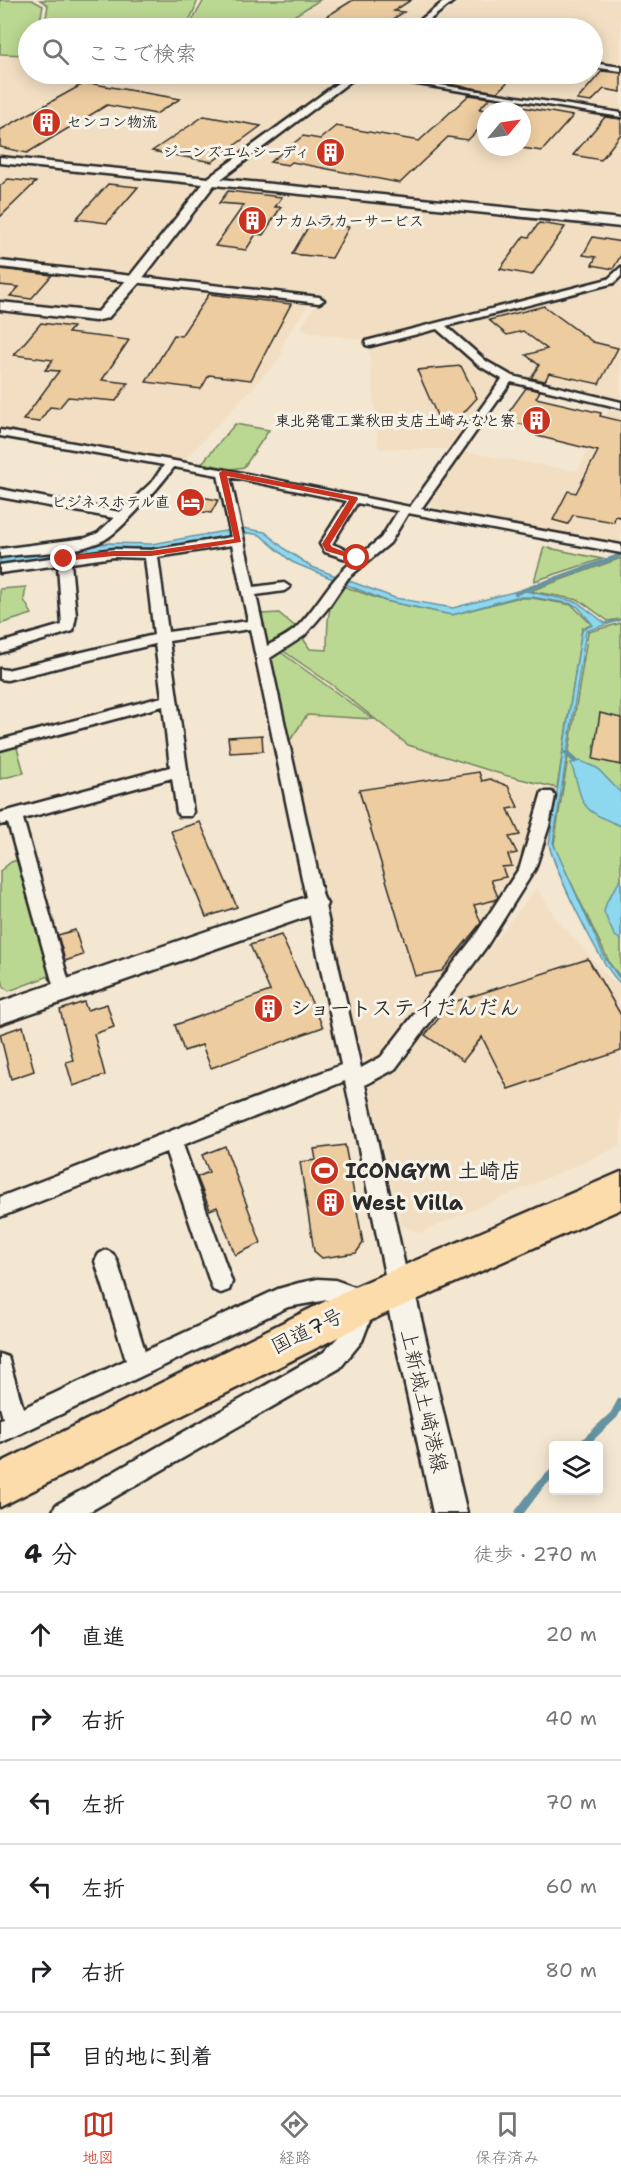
<!DOCTYPE html>
<html lang="ja">
<head>
<meta charset="utf-8">
<style>
	:root { --surface:#fff; --page:#f6f6f6; --text:#202124; --muted:#757577; --line:#e0e0e0; --accent:#c8321e }
	body { margin:0; font-family:"Shantell Sans","Klee One",sans-serif; background:var(--page); color:var(--text) }
	.controls { position:absolute; right:18px; bottom:18px; display:grid; overflow:hidden; border-radius:6px; box-shadow:0 3px 15px #0003 }
	.controls button { width:54px; height:54px; display:grid; place-items:center; padding:0; border:0; border-bottom:2px solid var(--line); background:var(--surface); color:var(--text); font:30px sans-serif }
	.compass { position:absolute; left:477px; top:102px; width:54px; height:54px; border-radius:50%; background:var(--surface); box-shadow:0 3px 15px #0003; rotate:61deg }
	.stop { position:absolute; width:18px; height:18px; margin:-14px; border:4px solid #c8321e; border-radius:50%; background:#fff }
	.stop.end { background:#c8321e; border-color:#fff; box-shadow:0 2px 6px #0008 }
	.list { margin:0; padding:0; list-style:none }
	h2 { display:flex; justify-content:space-between; align-items:center; height:78px; margin:0; padding:0 24px; font-size:26px }
	h2 small { font-size:20px; font-weight:400; color:var(--muted) }
	.list li { display:grid; grid-template-columns:39px 1fr auto; gap:18px; align-items:center; box-sizing:border-box; height:84px; padding:0 24px; border-top:2px solid var(--line) }
	.list b { display:block; font-size:22px; white-space:nowrap }
	.list em { font-size:20px; font-style:normal; color:var(--muted) }
	.icon { flex:none; width:33px; height:33px; fill:none; stroke:currentColor; stroke-width:2; stroke-linecap:round; stroke-linejoin:round }
	.map { position:relative; flex:none; width:621px; height:1513px; overflow:hidden }
	.search { position:absolute; background:var(--surface); box-shadow:0 3px 15px #0003; left:18px; right:18px; top:18px; height:66px; display:flex; align-items:center; gap:15px; box-sizing:border-box; padding:0 21px; border-radius:33px; color:var(--muted); font-size:22px }
	.sheet { height:582px; background:var(--surface) }
	nav { display:flex; justify-content:space-around; align-items:center; box-sizing:border-box; height:84px; border-top:2px solid var(--line); background:var(--surface); font-size:16px; color:var(--muted) }
	nav a { display:grid; justify-items:center; gap:3px }
	nav .on { color:var(--accent) }
	.map>svg:first-child { display:block }
	.built { fill:#f2dfc3; fill-rule:evenodd }
	.green { fill:#bad891; stroke:#72825e; stroke-width:1.5 }
	.water { fill:#8ed8ef; stroke:#6693a1; stroke-width:1.5 }
	.lines { fill:none; stroke-linecap:round; stroke-linejoin:round }
	.stream-far1 { stroke:#6693a1; stroke-width:4.5 }
	.stream { stroke:#6693a1; stroke-width:8 }
	.building { fill:#edcc9f; stroke:#2b2b2b; stroke-width:1.5 }
	.street-casing { stroke:#2b2b2b; stroke-width:5 }
	.secondary-casing { stroke:#2b2b2b; stroke-width:5 }
	.highway-casing { stroke:#2b2b2b; stroke-width:5 }
	.street { fill:#f7f3e8; fill-rule:evenodd }
	.secondary { fill:#f7f3e8; fill-rule:evenodd }
	.highway { fill:#fddcac; fill-rule:evenodd }
	.route { fill:#c8321e }
	.labels { text-anchor:middle; dominant-baseline:central; stroke-width:6; stroke-linejoin:round; paint-order:stroke }
	.far-poi-label { font-size:15px; font-weight:bold; fill:#2b2b2b; stroke:#f7f3e8; text-anchor:end }
	.near-poi-label { font-size:21px; font-weight:bold; fill:#2b2b2b; stroke:#f7f3e8; text-anchor:start }
	.near-street-label { font-size:21px; fill:#2b2b2b; stroke:#f7f3e8 }
</style>
</head>
<body>
<div class="map">
<svg width="621" height="1513" viewBox="0 0 621 1513">
	<rect width="100%" height="100%" fill="#f4e7d2"/>
	<filter id="ink" filterUnits="userSpaceOnUse"><feTurbulence type="fractalNoise" baseFrequency=".0167" numOctaves="2"/><feDisplacementMap in="SourceGraphic" scale="12" xChannelSelector="R" yChannelSelector="G"/><feConvolveMatrix kernelMatrix="1 2 1 2 8 2 1 2 1" color-interpolation-filters="sRGB"/></filter>
	<g filter="url(#ink)">
		<!-- built -->
		<g class="built">
			<path d="M323 0H446L408 28H277Z"/>
			<path d="M462 0H621V220L231 180 225 177 360 74H592V28H425ZM486 111H522V147H486Z"/>
			<path d="M0 55H28V74H347L210 175 201 177 0 157Z"/>
			<path d="M0 163 191 182 197 187 102 310 98 313 0 304Z"/>
			<path d="M224 185 621 227V260L609 279 368 341 308 332 301 327 321 297 143 277 213 188Z"/>
			<path d="M621 277V403L532 383 511 375 485 360 449 331 453 325 613 284Z"/>
			<path d="M140 282 310 302 284 341 282 355 275 364 184 461 0 429V309L100 321 114 317Z"/>
			<path d="M433 332 442 334 502 380 447 449H378L369 349Z"/>
			<path d="M609 409 621 411V544L434 509 427 498 461 451 577 471Z"/>
			<path d="M307 715 373 719 408 746 541 788 529 837 519 868 497 907 408 1024 378 1059 362 1060 288 743Z"/>
			<path d="M537 887 556 918 611 980 621 986V1146L420 1233 413 1231 401 1224 369 1088 458 988Z"/>
		</g>
		<!-- green -->
		<g class="green">
			<path d="M0 0H32L43 6 39 25 52 28H28V55L0 54Z"/>
			<path d="M40 0H198C195 6 193 16 188 21 170 36 70 27 45 24L48 5Z"/>
			<path d="M204 0H320L274 28H181L189 26Z"/>
			<path d="M235 424 269 430 244 467 231 469 202 463Z"/>
			<path d="M544 547 602 559 534 581Z"/>
			<path d="M621 558V619L608 621 579 600 530 591Z"/>
			<path d="M343 586 385 601 452 615 516 598H532L572 605 592 625 582 628 581 635 557 788 504 775 408 745 331 684 282 650 302 637 310 649 327 650C328 626 325 604 343 586Z"/>
			<path d="M26 587 24 600 32 614 0 624V589Z"/>
			<path d="M279 613 298 629 268 646 265 644 261 614Z"/>
			<path d="M621 623V978L610 964 556 851 554 844 588 632Z"/>
			<path d="M279 651 373 719 307 715 289 742 270 656Z"/>
			<path d="M16 744 24 773 0 779V748Z"/>
			<path d="M18 860 49 976 9 991 4 987 0 973V871L11 862Z"/>
		</g>
		<!-- water -->
		<g class="water">
			<path d="M242 528 265 532 286 550 312 567 395 598 453 608 521 590 577 602 605 623 621 620 586 631 553 843 605 958 621 980V984C602 969 554 869 549 844L581 635 583 629 593 625 578 607 572 604 532 597H516L452 615 386 601 292 562 260 535 249 533 159 548H111L0 564V559L109 543 152 544Z"/>
			<path d="M580 761 597 768 621 793V826C576 808 585 806 571 763Z"/>
			<path d="M621 879V940L614 935 604 912 607 901Z"/>
		</g>
		<g class="lines">
			<!-- stream-far1 -->
			<g class="stream-far1">
				<path d="M516 593 619 556"/>
				<path d="M566 753 575 761"/>
			</g>
			<!-- stream -->
			<g class="stream">
				<path d="M581 1446 614 1415 621 1402"/>
				<path d="M519 1513 540 1485 554 1472"/>
			</g>
		</g>
		<!-- building -->
		<g class="building">
			<path d="M353 0H411L394 11 404 12 382 26 324 18Z"/>
			<path d="M602 71 621 73V92L604 89 591 102 577 100Z"/>
			<path d="M424 74H503L500 76 512 78 497 92 423 80Z"/>
			<path d="M83 84H94L180 99 156 114 107 105 27 153 0 147V130Z"/>
			<path d="M469 95 490 98 479 109 486 110V122L468 140 448 137 400 183 292 162 288 165 270 162 303 136 320 139 336 126 419 141Z"/>
			<path d="M522 107 573 116 542 151 522 148Z"/>
			<path d="M204 116 261 126 212 162 152 151Z"/>
			<path d="M605 117 621 119V134L601 160 573 155Z"/>
			<path d="M8 179 36 182 0 217V186Z"/>
			<path d="M108 184 138 187 107 223 76 219Z"/>
			<path d="M228 191 282 197 275 207H281L263 235 256 234 246 250 215 246 244 205 219 203Z"/>
			<path d="M311 222 349 227 332 258 292 254Z"/>
			<path d="M539 223 565 227 532 275 500 269 524 236 529 237Z"/>
			<path d="M593 237 621 242V255L613 269 592 265 596 257 583 255Z"/>
			<path d="M0 269 52 275 31 299 10 296 19 287 0 285Z"/>
			<path d="M209 294 291 304 251 380 209 375 201 389 146 382 174 335 181 336Z"/>
			<path d="M544 306 593 342 618 348 599 384 549 373 545 381 531 378 539 365 526 355 547 349 523 331 507 335 489 320Z"/>
			<path d="M41 323 73 327 68 333 129 340 102 380 128 383 116 401 68 397 59 408 50 407 39 422 23 420 59 371 45 370 53 360 14 355Z"/>
			<path d="M461 366 477 398 457 420H439L417 370Z"/>
			<path d="M526 388 540 391 536 398 601 413 600 416 621 421V517L615 516 614 522 573 515 568 524 553 520 568 491 576 493 598 451 537 436 541 429 503 420Z"/>
			<path d="M201 497 218 500 211 513 194 511Z"/>
			<path d="M600 713 621 718V765L593 759Z"/>
			<path d="M262 735 263 751 230 753 228 737Z"/>
			<path d="M479 772 482 781 490 779 508 786 518 807 508 809 520 835 509 837 517 853 508 855 512 866 502 867 506 877 491 880 498 897 495 900 474 905 481 923 442 971 415 976 359 790Z"/>
			<path d="M200 822 237 907 206 917 171 831Z"/>
			<path d="M75 930 83 955 65 961 58 935Z"/>
			<path d="M281 935 323 1027 211 1068 202 1045 184 1051 175 1025 270 991 250 945Z"/>
			<path d="M588 959 621 1015V1051L508 1089 482 1037 463 1061 425 1035 451 1003Z"/>
			<path d="M84 1002 87 1010 107 1004 114 1027 94 1034 105 1075 73 1086 66 1062 73 1060 60 1010Z"/>
			<path d="M23 1026 34 1071 11 1079 0 1034Z"/>
			<path d="M345 1145 363 1243 356 1253 322 1258 314 1251 300 1162 316 1160 314 1149Z"/>
			<path d="M225 1146 261 1243 235 1255 217 1207 210 1210 197 1177 209 1172 202 1155Z"/>
		</g>
		<g class="lines">
			<defs>
				<g id="street">
					<path d="M592 63 621 67V71L592 67Z"/>
					<path d="M356 74H369L621 113V117Z"/>
					<path d="M0 261 319 297 324 300 319 303 0 267Z"/>
					<path d="M621 267V276L614 283 446 326 486 361 512 376 621 402V408L511 382 421 509 621 545V553L408 513 390 543 348 578 327 609 304 636 270 658 361 1068 381 1057 474 937 520 867 542 792H552L555 796 549 826 535 869 486 947 395 1069 365 1085 410 1289 407 1297 399 1300 391 1297 388 1289 345 1081 183 1145 232 1282 229 1290 221 1293 213 1290 210 1282 166 1152 0 1217V1197L341 1065 250 629 169 641 193 812 191 816H179L177 812 172 778 23 819 72 993 69 999 63 1001 57 999 8 823 0 825V813L170 767 163 706 0 750V740L162 697 155 644 7 680 0 679V669L7 670 154 635 145 558 114 557 71 563 76 616 73 631 0 653V643L62 625 58 565 0 573V565L114 549 151 550 231 537 218 475 174 467C162 484 121 531 104 540 73 555 33 552 0 557V549L86 538 98 533 114 518 0 497V489L120 512 153 481 164 465 0 436V430L237 472 410 507 502 379 478 365 437 329 370 346 366 345V341L608 279ZM230 477 347 501 320 544 325 552 353 561C329 580 317 608 295 629 287 636 276 641 267 646L256 595 284 591 290 587 284 583 254 587ZM357 503 398 511 381 538 360 555 332 544ZM232 545 248 621 168 632 158 557Z"/>
					<path d="M106 1250 113 1254 117 1261 145 1351 278 1289 299 1283 318 1279 335 1280 374 1294 377 1302 362 1341 340 1368 87 1513H52L56 1505 324 1352 342 1333 354 1308 327 1300 288 1307 0 1443V1419L3 1418 0 1407V1354L8 1357 23 1408 126 1360 95 1261 99 1254Z"/>
				</g>
				<g id="secondary">
					<path d="M446 0H455L419 28H410Z"/>
					<path d="M350 74H360L221 179 621 219V227L214 185 139 283 108 318 95 321 0 310V302L98 312 129 277 203 184 0 163V157L208 178Z"/>
					<path d="M315 894 323 897 327 904 323 911 0 1024V1002Z"/>
					<path d="M399 1274 410 1278 414 1289 467 1513H433L384 1289 388 1278Z"/>
				</g>
				<path id="highway" d="M621 1172V1209L380 1316 0 1507V1463L352 1288Z"/>
			</defs>
			<!-- street casing -->
			<use href="#street" class="street-casing"/>
			<!-- secondary casing -->
			<use href="#secondary" class="secondary-casing"/>
			<!-- highway casing -->
			<use href="#highway" class="highway-casing"/>
			<!-- street -->
			<use href="#street" class="street"/>
			<!-- secondary -->
			<use href="#secondary" class="secondary"/>
			<!-- highway -->
			<use href="#highway" class="highway"/>
		</g>
	</g>
	<!-- route -->
	<path class="route" d="M223 470 357 497 358 499 330 544 332 547 361 558 357 560 326 551 322 544 349 500 227 476 241 542 151 556H114L64 561 60 559 64 556 114 551H151L234 539 219 473Z"/>
	<!-- icons -->
	<defs>
		<symbol id="building-disc" viewBox="-11 -11 22 22"><circle r="9.5" fill="#c8321e" stroke="#f7f3e8"/><path d="M-4-6H4V6H1V3H-1V6H-4ZM-2.5-4.3h1.7v1.8h-1.7ZM.8-4.3h1.7v1.8H.8ZM-2.5-1h1.7V.8h-1.7ZM.8-1h1.7V.8H.8Z" fill="#fff"/></symbol>
		<symbol id="hotel-disc" viewBox="-11 -11 22 22"><circle r="9.5" fill="#c8321e" stroke="#f7f3e8"/><path d="M-6-4.5h1.5V1H6V5H4.5V3h-9V5H-6ZM-4 0a1.8 1.8 0 1 1 3.6 0ZM.5 0V-2.5h3Q6-2.5 6 0Z" fill="#fff"/></symbol>
		<symbol id="stadium-disc" viewBox="-11 -11 22 22"><circle r="9.5" fill="#c8321e" stroke="#f7f3e8"/><path d="M0-5a6.5 5 0 1 0 0 10a6.5 5 0 1 0 0-10ZM-3.5-1.8h7v3.6h-7Z" fill="#fff"/></symbol>
	</defs>
	<g fill-rule="evenodd">
		<use href="#building-disc" x="30" y="106" width="33" height="33"/>
		<use href="#building-disc" x="314" y="136" width="33" height="33"/>
		<use href="#building-disc" x="236" y="204" width="33" height="33"/>
		<use href="#building-disc" x="520" y="404" width="33" height="33"/>
		<use href="#hotel-disc" x="174" y="486" width="33" height="33"/>
		<use href="#building-disc" x="252" y="992" width="33" height="33"/>
		<use href="#stadium-disc" x="308" y="1154" width="33" height="33"/>
		<use href="#building-disc" x="314" y="1186" width="33" height="33"/>
	</g>
	<g class="labels">
		<!-- far-poi labels -->
		<g class="far-poi-label">
			<text x="67" y="122" text-anchor="start">センコン物流</text>
			<text x="310" y="152">ジーンズエムシーディ</text>
			<text x="274" y="221" text-anchor="start">ナカムラカーサービス</text>
			<text x="515" y="421">東北発電工業秋田支店土崎みなと寮</text>
			<text x="170" y="502">ビジネスホテル直</text>
		</g>
		<!-- near-poi labels -->
		<g class="near-poi-label">
			<text x="290" y="1008">ショートステイだんだん</text>
			<text x="345" y="1171">ICONGYM 土崎店</text>
			<text x="352" y="1203">West Villa</text>
		</g>
		<!-- near-street labels -->
		<g class="near-street-label">
			<text transform="translate(307 1331) rotate(-26)">国道7号</text>
			<text transform="translate(424 1401) rotate(77)">上新城土崎港線</text>
		</g>
	</g>
</svg>
<div class="controls">
<button><svg class="icon" aria-label="layers" viewBox="0 0 24 24"><path d="M12 4l9 5-9 5-9-5zM3 14l9 5 9-5"/></svg></button>
</div>
<svg class="compass" viewBox="-18 -18 36 36"><path d="M0-13l5 13h-10z" fill="#e53935"/><path d="M0 13l5-13h-10z" fill="#757577"/></svg>
<div class="stop" style="left:357px;top:558px"></div>
<div class="stop end" style="left:64px;top:559px"></div>
<div class="search"><svg class="icon" aria-label="search" viewBox="0 0 24 24"><circle cx="10" cy="10" r="6"/><path d="M15 15l6 6"/></svg>ここで検索</div>
</div>
<section class="sheet">
<h2>4 分<small>徒歩 · 270 m</small></h2>
<ul class="list">
<li><svg class="icon" aria-label="ahead" viewBox="0 0 24 24"><path d="M12 20V5M6 11l6-6 6 6"/></svg><div><b>直進</b></div><em>20 m</em></li>
<li><svg class="icon" aria-label="right" viewBox="0 0 24 24"><path d="M7 20v-9h11M14 6l5 5-5 5"/></svg><div><b>右折</b></div><em>40 m</em></li>
<li><svg class="icon" aria-label="left" viewBox="0 0 24 24"><path d="M17 20v-9H6M10 6l-5 5 5 5"/></svg><div><b>左折</b></div><em>70 m</em></li>
<li><svg class="icon" aria-label="left" viewBox="0 0 24 24"><path d="M17 20v-9H6M10 6l-5 5 5 5"/></svg><div><b>左折</b></div><em>60 m</em></li>
<li><svg class="icon" aria-label="right" viewBox="0 0 24 24"><path d="M7 20v-9h11M14 6l5 5-5 5"/></svg><div><b>右折</b></div><em>80 m</em></li>
<li><svg class="icon" aria-label="arrive" viewBox="0 0 24 24"><path d="M6 21V4h12l-3 4 3 4H6"/></svg><div><b>目的地に到着</b></div></li>
</ul>
</section>
<nav>
<a class="on"><svg class="icon" aria-label="map" viewBox="0 0 24 24"><path d="M3 6l6-2 6 2 6-2v14l-6 2-6-2-6 2zM9 4v14M15 6v14"/></svg>地図</a>
<a><svg class="icon" aria-label="directions" viewBox="0 0 24 24"><path d="M12 3l9 9-9 9-9-9zM9 14v-3h6M13 9l2 2-2 2"/></svg>経路</a>
<a><svg class="icon" aria-label="saved" viewBox="0 0 24 24"><path d="M7 4h10v16l-5-4-5 4z"/></svg>保存済み</a>
</nav>
</body>
</html>
